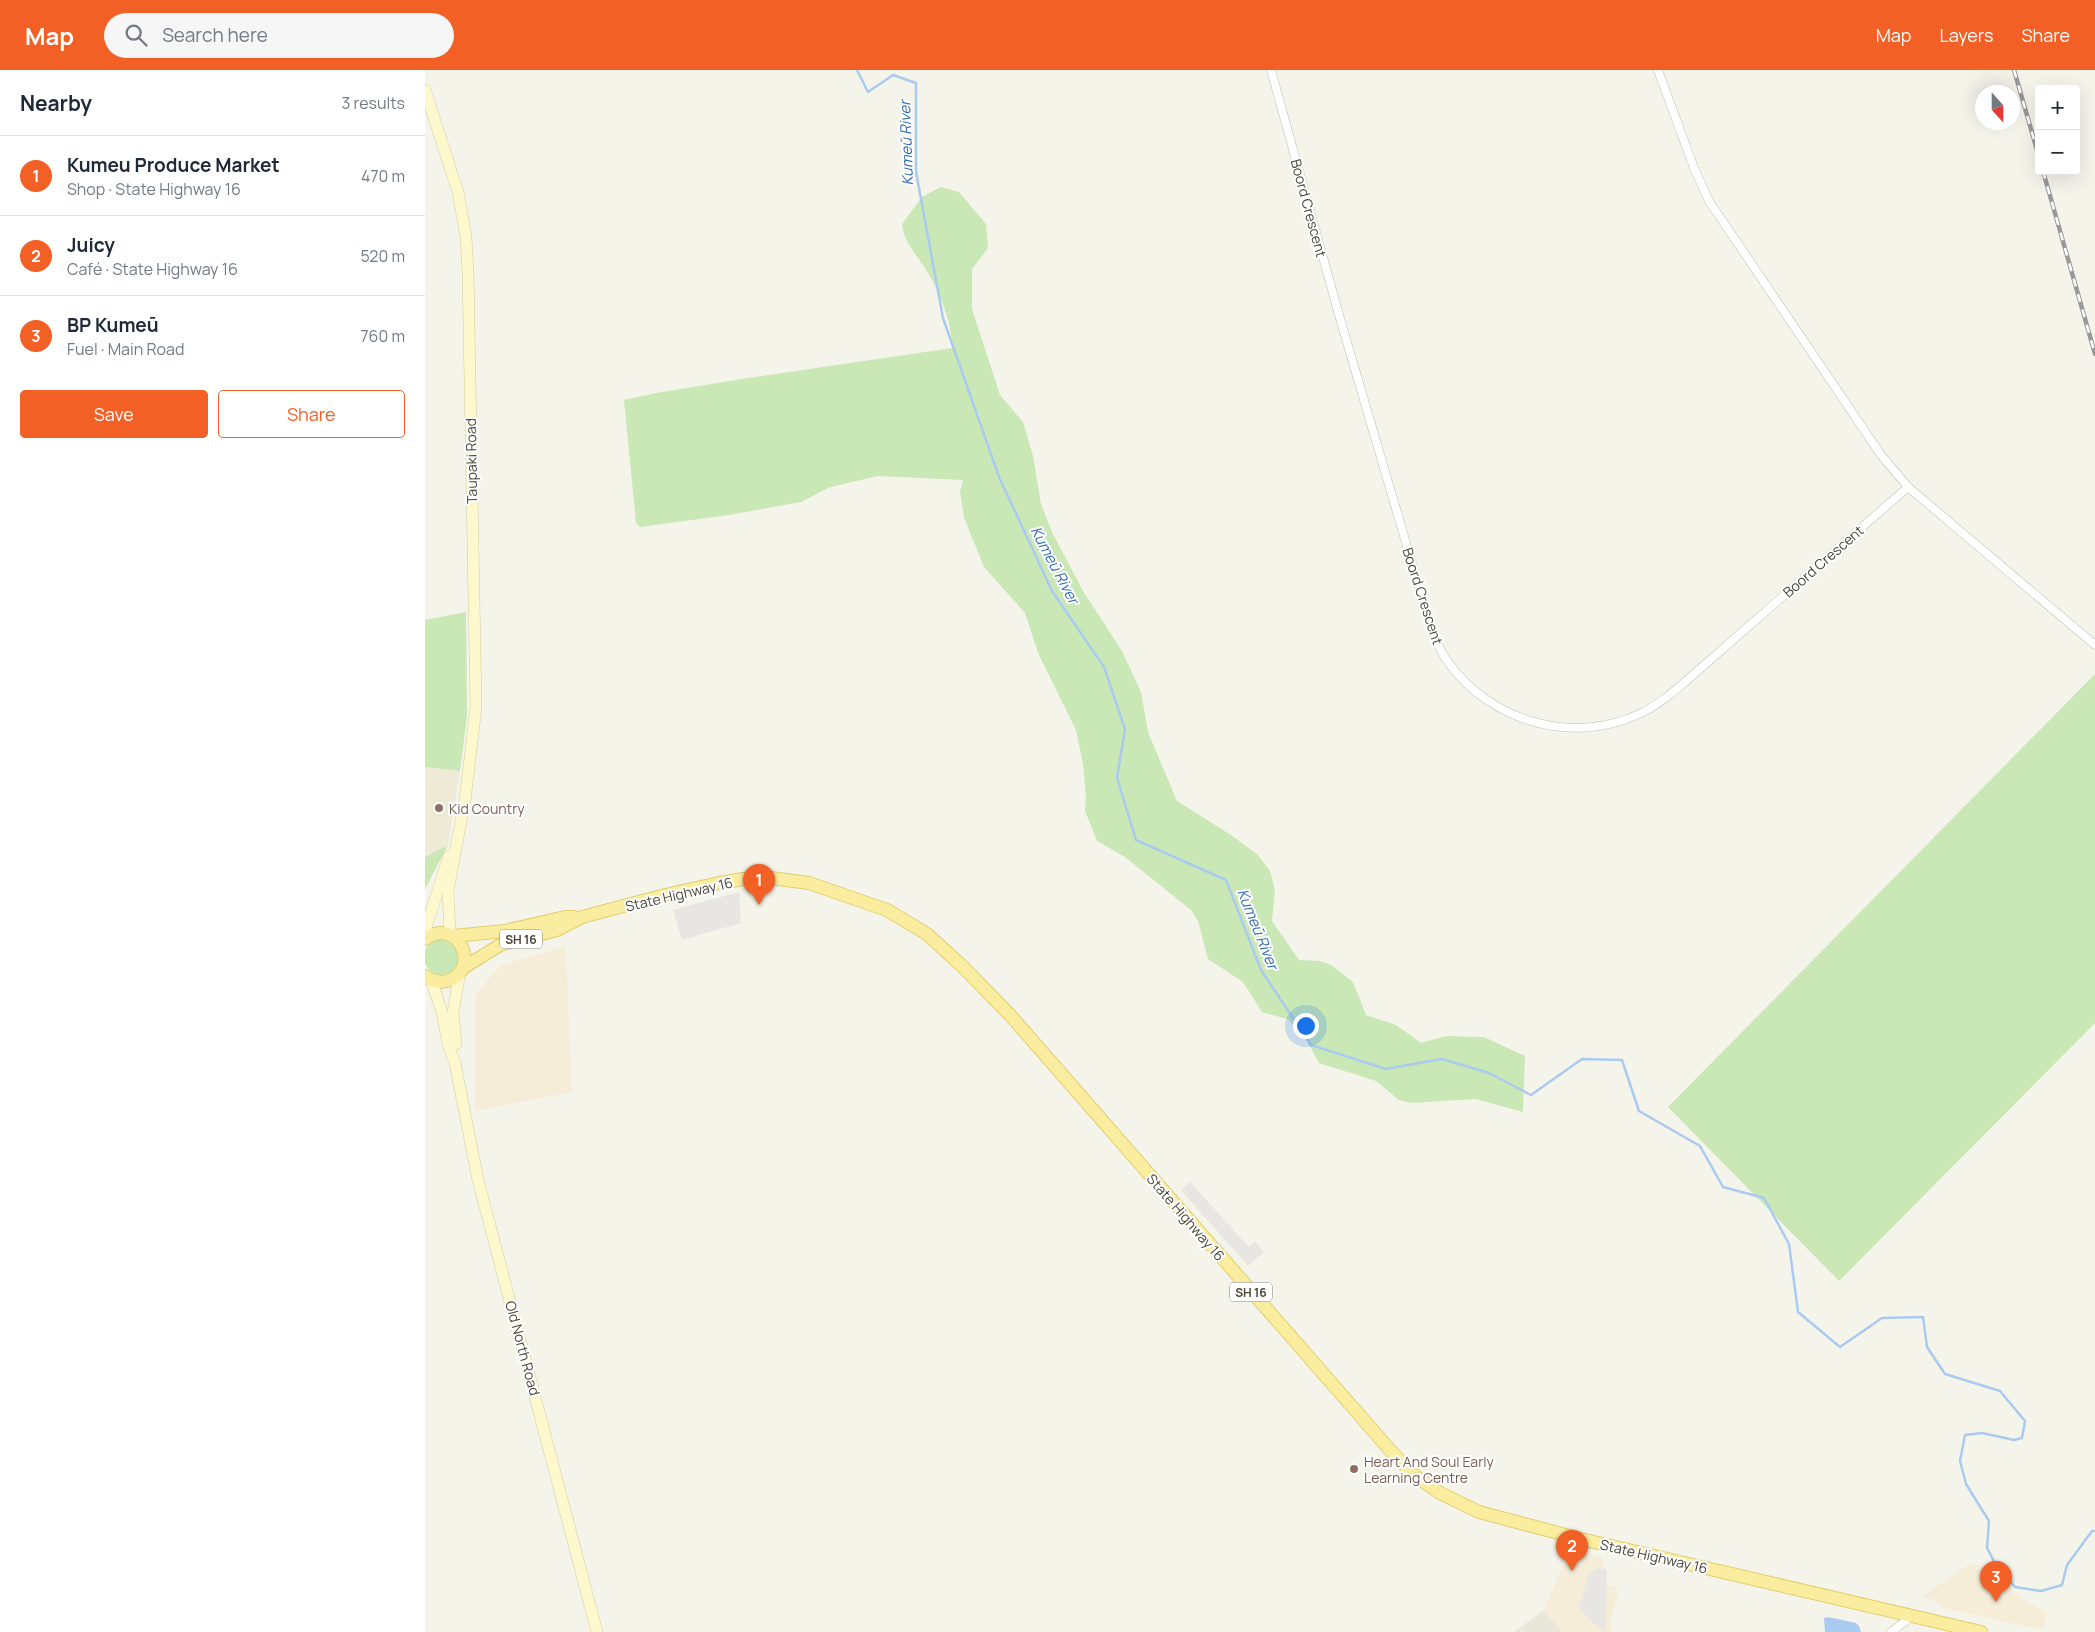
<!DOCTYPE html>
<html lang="en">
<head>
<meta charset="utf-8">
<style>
	:root { --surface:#fff; --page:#f6f6f7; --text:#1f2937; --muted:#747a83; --line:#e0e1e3; --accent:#f36025 }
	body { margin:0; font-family:Manrope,sans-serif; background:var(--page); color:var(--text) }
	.controls { position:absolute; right:15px; top:15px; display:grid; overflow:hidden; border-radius:5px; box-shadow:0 5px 20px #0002 }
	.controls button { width:45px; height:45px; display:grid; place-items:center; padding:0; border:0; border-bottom:1px solid var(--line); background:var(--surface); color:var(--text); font:25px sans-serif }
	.compass { position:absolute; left:1550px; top:15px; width:45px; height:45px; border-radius:50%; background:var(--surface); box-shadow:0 5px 20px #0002; rotate:159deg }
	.you { position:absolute; left:880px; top:955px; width:18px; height:18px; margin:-12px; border:4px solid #fff; border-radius:50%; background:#1a73e8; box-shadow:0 0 0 8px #1a73e833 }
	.badge { display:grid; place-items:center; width:32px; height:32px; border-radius:50%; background:var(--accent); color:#fff; font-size:16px; font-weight:700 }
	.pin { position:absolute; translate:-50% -41px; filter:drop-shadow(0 1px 2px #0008) }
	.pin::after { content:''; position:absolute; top:26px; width:18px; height:15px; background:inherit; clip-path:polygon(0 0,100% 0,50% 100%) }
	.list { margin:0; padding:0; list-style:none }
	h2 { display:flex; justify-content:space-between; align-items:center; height:65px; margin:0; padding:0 20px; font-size:21px }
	h2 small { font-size:16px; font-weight:400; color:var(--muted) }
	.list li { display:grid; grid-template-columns:32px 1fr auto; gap:15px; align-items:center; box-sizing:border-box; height:80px; padding:0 20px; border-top:1px solid var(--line) }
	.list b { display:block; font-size:19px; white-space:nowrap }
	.list p { margin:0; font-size:16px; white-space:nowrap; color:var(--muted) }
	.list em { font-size:16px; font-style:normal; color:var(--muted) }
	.actions { display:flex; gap:10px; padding:15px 20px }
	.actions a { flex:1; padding:11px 0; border:1px solid var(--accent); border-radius:5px; text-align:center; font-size:18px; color:var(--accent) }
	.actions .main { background:var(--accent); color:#fff }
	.icon { flex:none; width:28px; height:28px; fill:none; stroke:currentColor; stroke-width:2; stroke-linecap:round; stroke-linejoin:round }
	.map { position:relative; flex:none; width:1670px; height:1562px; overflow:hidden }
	header { display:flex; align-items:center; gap:30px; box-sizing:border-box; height:70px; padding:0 25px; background:var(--accent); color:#fff }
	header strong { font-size:24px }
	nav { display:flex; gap:28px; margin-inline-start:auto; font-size:18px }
	.search { width:350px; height:45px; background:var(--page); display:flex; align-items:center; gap:12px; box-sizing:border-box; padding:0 18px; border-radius:28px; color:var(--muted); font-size:19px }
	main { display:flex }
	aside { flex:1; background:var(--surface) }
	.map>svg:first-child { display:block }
	.residential { fill:#e9e6da }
	.commercial { fill:#f5edd8 }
	.education { fill:#eeead6 }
	.green { fill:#cae7b6 }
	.parking { fill:#e7e6e2 }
	.water { fill:#abcaef }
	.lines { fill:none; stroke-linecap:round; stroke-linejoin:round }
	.stream { stroke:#abcaef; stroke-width:2.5 }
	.street-casing { stroke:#c1bdae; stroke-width:9 }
	.secondary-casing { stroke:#d3cc9d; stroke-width:12 }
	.primary-casing { stroke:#e1ce6e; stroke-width:14 }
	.street { stroke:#fff; stroke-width:8 }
	.secondary { stroke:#fdf8ce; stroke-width:11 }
	.primary { stroke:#fbed9f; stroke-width:12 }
	.rail-casing { stroke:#999; stroke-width:4.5 }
	.rail { stroke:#fff; stroke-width:2.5; stroke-dasharray:8; stroke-linecap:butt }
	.education-dot { fill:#8d6e63; stroke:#fff; stroke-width:2 }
	.labels { text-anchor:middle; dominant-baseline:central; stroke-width:4; stroke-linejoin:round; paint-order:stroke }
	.shield { fill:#fff; stroke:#807d74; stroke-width:1 }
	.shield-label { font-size:12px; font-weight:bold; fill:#494539 }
	.street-label { font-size:14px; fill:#494539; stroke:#fff }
	.education-label { font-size:14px; fill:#785e54; stroke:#fff; text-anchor:start }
	.water-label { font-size:15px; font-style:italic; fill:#346cb3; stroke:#fff }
</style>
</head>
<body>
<header>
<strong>Map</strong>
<div class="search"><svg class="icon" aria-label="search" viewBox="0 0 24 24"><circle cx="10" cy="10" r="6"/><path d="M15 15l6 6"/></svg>Search here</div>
<nav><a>Map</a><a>Layers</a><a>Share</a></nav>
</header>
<main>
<aside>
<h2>Nearby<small>3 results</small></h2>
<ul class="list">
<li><span class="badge">1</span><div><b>Kumeu Produce Market</b><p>Shop · State Highway 16</p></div><em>470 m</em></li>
<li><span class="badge">2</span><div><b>Juicy</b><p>Café · State Highway 16</p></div><em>520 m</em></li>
<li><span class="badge">3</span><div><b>BP Kumeū</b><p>Fuel · Main Road</p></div><em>760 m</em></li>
</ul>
<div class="actions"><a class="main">Save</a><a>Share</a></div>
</aside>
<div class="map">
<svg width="1670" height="1562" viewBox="0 0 1670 1562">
	<rect width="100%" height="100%" fill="#f5f4eb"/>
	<!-- residential -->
	<path class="residential" d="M1119 1540 1137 1562H1089Z"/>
	<!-- commercial -->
	<g class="commercial">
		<path d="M141 876 147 1022 50 1041V926L74 896Z"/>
		<path d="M1144 1480 1178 1488V1513L1190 1516 1193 1523 1185 1553 1187 1562H1137L1119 1540Z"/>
		<path d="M1546 1493 1569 1501 1585 1520 1602 1532 1622 1542 1618 1560 1518 1538 1508 1529 1499 1528V1525Z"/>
	</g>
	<!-- education -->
	<path class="education" d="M0 697 35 701 23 775 0 787Z"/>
	<!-- green -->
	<g class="green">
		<path d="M516 117 534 122 561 154 563 178 547 199V239L575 325 598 352 608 386 616 434 627 462 658 521 697 581 716 622 723 662 752 731 806 765 833 785 845 801 850 820 847 851 874 890 895 891 906 895 928 912 941 945 971 955 996 973 1021 966 1059 967 1100 986 1098 1042 1051 1029 986 1033 974 1030 951 1011 894 993 880 967 862 949 837 942 818 912 783 889 773 851 766 840 700 787 672 771 660 741 661 727 658 694 651 660 613 583 600 543 559 497 539 448 535 422 538 410 453 406 405 417 376 432 304 445 215 457 211 453 199 330 231 323 323 308 527 278C527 254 517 229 506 208 496 189 479 175 477 154L497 127Z"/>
		<path d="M41 542 42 646 35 701 0 697V550Z"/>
		<path d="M1670 604V953L1414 1211 1243 1037Z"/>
		<path d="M23 775 0 819V787Z"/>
		<circle cx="17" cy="887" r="18"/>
	</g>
	<!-- parking -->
	<g class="parking">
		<path d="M314 822 316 853 257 870 248 840Z"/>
		<path d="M765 1112 824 1177 830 1171 839 1182 823 1196 756 1120Z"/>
		<path d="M1174 1498 1182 1499 1181 1561 1169 1554 1154 1538 1164 1503Z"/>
	</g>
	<!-- water -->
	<path class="water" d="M1403 1547 1431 1553 1434 1556 1436 1562H1400L1399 1548Z"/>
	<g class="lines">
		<!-- stream -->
		<path class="stream" d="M432 0 443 22 468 5 491 13V102L518 248 574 407 627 521 679 597 700 659 692 708 711 770 801 810 836 900 886 975 961 999 1017 989 1064 1003 1106 1025 1157 989 1197 990 1214 1041 1275 1076 1298 1117 1339 1128 1364 1174 1373 1242 1415 1277 1457 1248 1498 1247 1502 1277 1520 1304 1575 1321 1600 1351 1597 1368 1589 1370 1557 1363 1540 1365 1535 1391 1541 1414 1564 1451 1562 1478 1570 1493 1590 1517 1616 1521 1637 1515 1642 1495 1667 1461H1670"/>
		<defs>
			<g id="street">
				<path d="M846 0 914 245 1004 551C1009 565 1014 580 1023 592 1066 652 1148 675 1214 644 1232 636 1247 623 1261 611L1483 417"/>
				<path d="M1233 0 1269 98 1284 131 1456 385 1483 417 1670 575"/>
				<path d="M1466 1562 1481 1551 1482 1545"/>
			</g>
			<g id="secondary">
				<path d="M0 20 33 122 41 167 43 202 51 637 40 730 23 820 25 864"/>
				<path d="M0 869 2 854 24 786"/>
				<path d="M6 910 17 942 23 974 30 993 53 1110 172 1562"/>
				<path d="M31 974 28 943 35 901"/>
			</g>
			<g id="primary">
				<path d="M28 866 80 861 140 847H149"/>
				<path d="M0 869C34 845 57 901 22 911 14 913 7 911 0 906"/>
				<path d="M38 898 75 875 132 860 157 847 240 825 294 813 318 809 346 808 384 813 462 840 502 864 538 897 585 945 965 1380 989 1405 1015 1423 1054 1442 1156 1469 1556 1562"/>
			</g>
		</defs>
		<!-- street casing -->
		<use href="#street" class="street-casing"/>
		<!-- secondary casing -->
		<use href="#secondary" class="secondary-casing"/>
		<!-- primary casing -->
		<use href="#primary" class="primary-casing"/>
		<!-- street -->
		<use href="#street" class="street"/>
		<!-- secondary -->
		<use href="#secondary" class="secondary"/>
		<!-- primary -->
		<use href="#primary" class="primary"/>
		<defs>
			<g id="rail">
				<path d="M1589 0 1614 87"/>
				<path d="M1618 101 1670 284"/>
			</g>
		</defs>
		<!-- rail casing -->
		<use href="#rail" class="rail-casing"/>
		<!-- rail -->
		<use href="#rail" class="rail"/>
	</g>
	<!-- markers -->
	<g class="education-dot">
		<circle cx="14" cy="738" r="5"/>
		<circle cx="929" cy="1399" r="5"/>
	</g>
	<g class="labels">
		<!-- shield labels -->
		<g class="shield">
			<rect x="75" y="859.5" width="42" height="19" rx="4"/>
			<rect x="805" y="1212.5" width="42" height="19" rx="4"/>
		</g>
		<g class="shield-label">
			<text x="96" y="869">SH 16</text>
			<text x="826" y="1222">SH 16</text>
		</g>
		<!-- street labels -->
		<g class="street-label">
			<text transform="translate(884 138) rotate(75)">Boord Crescent</text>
			<text transform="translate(46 391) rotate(-91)">Taupaki Road</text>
			<text transform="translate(1398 491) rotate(-41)">Boord Crescent</text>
			<text transform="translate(998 526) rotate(72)">Boord Crescent</text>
			<text transform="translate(254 824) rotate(-13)">State Highway 16</text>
			<text transform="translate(761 1147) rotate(49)">State Highway 16</text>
			<text transform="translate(98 1278) rotate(75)">Old North Road</text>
			<text transform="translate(1229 1486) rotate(13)">State Highway 16</text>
		</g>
		<!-- education labels -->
		<g class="education-label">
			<text x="24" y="738">Kid Country</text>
			<text x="939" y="1391">Heart And Soul Early<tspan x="939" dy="16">Learning Centre</tspan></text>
		</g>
		<!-- water labels -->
		<g class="water-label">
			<text transform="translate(481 73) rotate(-92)">Kumeū River</text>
			<text transform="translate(630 495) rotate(62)">Kumeū River</text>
			<text transform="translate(833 859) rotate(68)">Kumeū River</text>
		</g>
	</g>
</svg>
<div class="controls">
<button>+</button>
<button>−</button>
</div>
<svg class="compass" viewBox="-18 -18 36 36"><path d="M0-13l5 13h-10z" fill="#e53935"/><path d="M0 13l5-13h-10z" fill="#747a83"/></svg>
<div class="you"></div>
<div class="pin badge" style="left:334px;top:835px">1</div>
<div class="pin badge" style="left:1147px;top:1501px">2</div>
<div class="pin badge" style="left:1571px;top:1532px">3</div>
</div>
</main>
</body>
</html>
